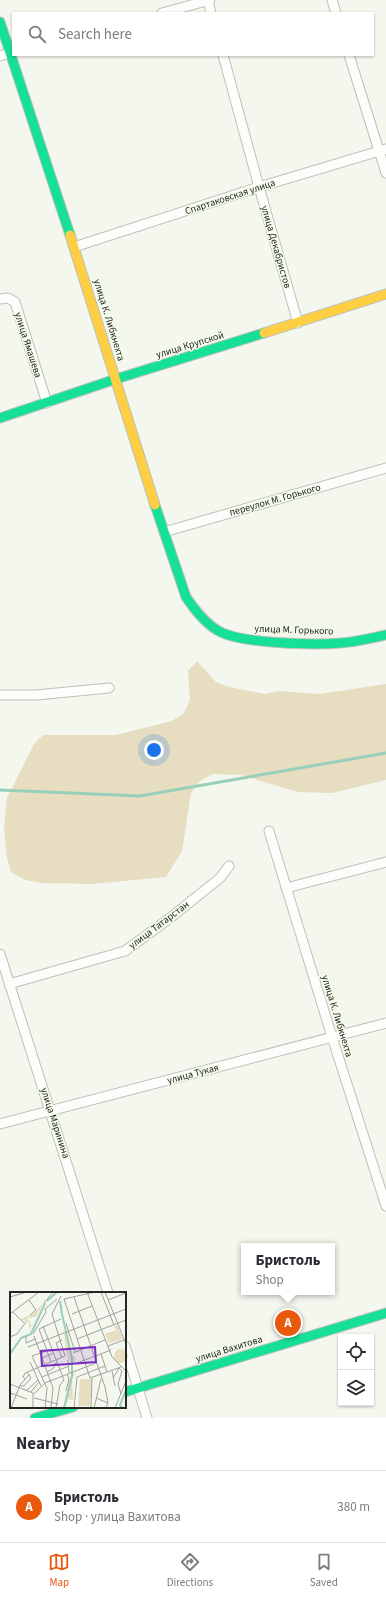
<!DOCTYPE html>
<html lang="en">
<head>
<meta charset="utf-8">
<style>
	:root { --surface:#fff; --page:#f7f7f7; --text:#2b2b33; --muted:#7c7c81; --line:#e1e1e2; --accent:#ea580c }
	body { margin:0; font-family:"Source Sans 3",sans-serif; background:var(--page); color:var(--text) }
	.controls { position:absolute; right:12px; bottom:12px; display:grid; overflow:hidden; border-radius:0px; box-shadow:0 1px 3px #0004 }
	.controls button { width:36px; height:36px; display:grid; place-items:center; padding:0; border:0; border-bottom:1px solid var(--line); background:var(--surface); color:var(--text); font:20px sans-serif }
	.you { position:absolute; left:154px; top:750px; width:14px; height:14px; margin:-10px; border:3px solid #fff; border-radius:50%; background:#1a73e8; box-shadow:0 0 0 6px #1a73e833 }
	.badge { display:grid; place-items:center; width:26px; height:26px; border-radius:50%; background:var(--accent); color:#fff; font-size:13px; font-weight:700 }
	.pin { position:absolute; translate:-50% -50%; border:2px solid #fff; box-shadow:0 1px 4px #0006 }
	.popup { position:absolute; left:241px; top:1243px; width:94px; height:52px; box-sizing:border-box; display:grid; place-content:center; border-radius:0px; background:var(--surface); filter:drop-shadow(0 1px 3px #0005); font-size:13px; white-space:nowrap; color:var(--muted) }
	.popup b { font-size:15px; color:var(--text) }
	.popup::after { content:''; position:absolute; left:50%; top:100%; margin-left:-8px; border:8px solid transparent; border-top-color:var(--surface) }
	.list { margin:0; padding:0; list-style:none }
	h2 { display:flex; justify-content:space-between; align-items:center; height:52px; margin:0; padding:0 16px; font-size:17px }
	h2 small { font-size:13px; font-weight:400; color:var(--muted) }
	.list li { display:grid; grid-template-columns:26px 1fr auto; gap:12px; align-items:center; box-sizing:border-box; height:72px; padding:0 16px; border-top:1px solid var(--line) }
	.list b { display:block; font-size:15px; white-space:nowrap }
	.list p { margin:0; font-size:13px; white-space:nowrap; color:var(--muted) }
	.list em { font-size:13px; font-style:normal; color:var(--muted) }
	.icon { flex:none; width:22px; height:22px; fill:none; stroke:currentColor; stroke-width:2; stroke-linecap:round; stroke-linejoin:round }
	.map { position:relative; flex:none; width:386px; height:1418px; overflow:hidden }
	.search { position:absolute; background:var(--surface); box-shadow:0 1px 3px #0004; left:12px; right:12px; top:12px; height:44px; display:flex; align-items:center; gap:10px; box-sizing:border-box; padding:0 14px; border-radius:0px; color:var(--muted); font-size:15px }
	.sheet { height:124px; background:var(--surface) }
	nav { display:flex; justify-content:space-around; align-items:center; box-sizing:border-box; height:56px; border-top:1px solid var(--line); background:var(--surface); font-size:11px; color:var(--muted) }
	nav a { display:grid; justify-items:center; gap:2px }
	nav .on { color:var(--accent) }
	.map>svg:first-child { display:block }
	.green { fill:#e7ddc1 }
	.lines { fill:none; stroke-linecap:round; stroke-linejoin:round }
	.stream { stroke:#98cfb9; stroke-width:3 }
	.street-casing { stroke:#bec1ba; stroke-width:11 }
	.fast-casing { stroke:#bec1ba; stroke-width:11 }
	.slow-casing { stroke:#bec1ba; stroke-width:11 }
	.street { stroke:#fdfefc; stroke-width:9 }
	.fast { stroke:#16e098; stroke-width:9 }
	.slow { stroke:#ffcf43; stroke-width:9 }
	.labels { text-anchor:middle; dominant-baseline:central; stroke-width:3; stroke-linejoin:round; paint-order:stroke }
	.street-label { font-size:10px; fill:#242621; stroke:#f4fbea }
	.inset-river { fill:none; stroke:#98cfb9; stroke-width:2 }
	.inset-road { fill:none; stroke:#a0a39c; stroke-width:1 }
	.view { fill:#7b2cbf; fill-opacity:0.15; stroke:#7b2cbf; stroke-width:2 }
	.inset-edge { fill:none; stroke:#242621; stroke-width:2 }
</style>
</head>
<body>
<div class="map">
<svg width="386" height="1418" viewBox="0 0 386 1418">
	<rect width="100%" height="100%" fill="#f3f7ee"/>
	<!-- green -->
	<path class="green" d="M197 661 216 682 229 687 265 694 279 691 320 694 386 684V780L332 793 298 792 241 775 213 774 200 781 191 793 182 851 166 877 91 884 41 883 25 880 11 872 7 858 4 828 7 798 34 744 43 735H116L172 721 184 713 190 700 188 671Z"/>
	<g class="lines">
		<!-- stream -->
		<path class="stream" d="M0 790 140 796 386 753"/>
		<defs>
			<g id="street">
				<path d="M332 0 336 13"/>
				<path d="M208 1 211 13"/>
				<path d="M162 13 210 0"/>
				<path d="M223 55 259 187 298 323"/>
				<path d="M349 55 386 173"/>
				<path d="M0 56 13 52"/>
				<path d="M74 247 259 187 386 149"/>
				<path d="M0 299 8 298 15 302 47 403"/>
				<path d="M164 532 386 468"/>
				<path d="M0 695H36L109 688"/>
				<path d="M269 831 332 1037 386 1206"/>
				<path d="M286 888 386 862"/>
				<path d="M0 954 108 1293"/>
				<path d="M9 984 125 951 170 918 220 878 229 866"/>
				<path d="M0 1124 386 1023"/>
				<path d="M125 1346 147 1418"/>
			</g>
			<g id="fast">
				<path d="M0 22 70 235"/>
				<path d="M0 418 116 379 264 333"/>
				<path d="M155 505 186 597C195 610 204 622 217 630 238 644 315 645 341 643 356 642 371 638 386 635"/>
				<path d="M125 1392 386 1313"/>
				<path d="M35 1418 73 1407"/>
			</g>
			<g id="slow">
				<path d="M70 235 155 505"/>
				<path d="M264 333 386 294"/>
			</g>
		</defs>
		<!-- street casing -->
		<use href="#street" class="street-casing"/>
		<!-- fast casing -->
		<use href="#fast" class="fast-casing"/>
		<!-- slow casing -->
		<use href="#slow" class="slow-casing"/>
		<!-- street -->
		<use href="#street" class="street"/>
		<!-- fast -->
		<use href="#fast" class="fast"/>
		<!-- slow -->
		<use href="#slow" class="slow"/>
	</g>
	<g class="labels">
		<!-- street labels -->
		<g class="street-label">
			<text transform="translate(230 197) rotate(-18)">Спартаковская улица</text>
			<text transform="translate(276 247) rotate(74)">улица Декабристов</text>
			<text transform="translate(109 320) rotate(73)">улица К. Либкнехта</text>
			<text transform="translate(28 345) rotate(72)">улица Ямашева</text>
			<text transform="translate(190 345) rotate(-17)">улица Крупской</text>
			<text transform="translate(275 500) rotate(-16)">переулок М. Горького</text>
			<text transform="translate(294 630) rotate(2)">улица М. Горького</text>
			<text transform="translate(159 925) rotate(-37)">улица Татарстан</text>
			<text transform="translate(337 1016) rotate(73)">улица К. Либкнехта</text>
			<text transform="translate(193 1074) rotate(-15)">улица Тукая</text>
			<text transform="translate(55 1123) rotate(72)">улица Маринина</text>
			<text transform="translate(229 1349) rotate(-17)">улица Вахитова</text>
		</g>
	</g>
	<!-- overview -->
	<g transform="translate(10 1292)">
		<rect width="116" height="116" fill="#f3f7ee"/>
		<path d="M33 11 26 25 17 26 22 34 19 36V30L10 28 25 20ZM107 33 113 47 99 51 95 42 106 38 104 34ZM54 42H58L61 63 65 65V71L60 70 57 64ZM104 64a7 7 0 1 1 14 0a7 7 0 1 1-14 0ZM65 80 62 88 63 108 58 107 57 111 53 116 61 82ZM70 87H82L80 114H68Z" fill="#e7ddc1"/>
		<path class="inset-river" d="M37 9 47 0M50 9 52 22M52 22 62 66V84L54 116M0 62 11 46 21 42 35 11M112 116 110 113 116 98"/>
		<path class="inset-road" d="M77 0 102 65 116 79M91 0 104 33M95 0 116 52M0 5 17 0M64 5 95 95 98 111M54 7 80 86 111 75M54 7 85 0M19 8 26 18 20 23M98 8 116 1M34 11 43 0M3 20 14 31M0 22 29 0M62 22 82 14M56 31 65 60M33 34 54 88 50 93 46 116M23 42 36 20 35 17 47 7M16 44V51L25 47M24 44 43 96 41 116M0 45 7 42 16 30M67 47 116 28M52 48 46 51 52 66M98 54 114 48M18 55 116 17M63 61 95 48M91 62 97 80M32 66 44 61M58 68 59 81M20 70 31 94M41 70 29 37 51 27M67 71 101 58M102 79 105 94M37 80 44 76V72L47 71M32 85 59 74M82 86 81 115 84 116M103 86 109 76 112 79 108 92 111 102M15 87 13 85 15 81 55 64 42 22 51 4M0 92 23 101V116M10 94H14L21 86 17 80M17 98 28 88M56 99 59 87 57 82M21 100 29 90M0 101 17 107M24 102 35 91 86 71M24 106 48 112M86 106 98 111 96 116M1 116 10 93 19 83M35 116 37 96 22 64 42 57M64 116 67 85 95 74M84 116 91 87M105 116 116 89"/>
		<path class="view" d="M85 55 86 70 32 74 31 59Z"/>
		<rect width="116" height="116" class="inset-edge"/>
	</g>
</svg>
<div class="controls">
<button><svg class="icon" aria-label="locate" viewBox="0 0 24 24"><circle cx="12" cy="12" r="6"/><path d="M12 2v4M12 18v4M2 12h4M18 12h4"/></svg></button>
<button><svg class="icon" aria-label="layers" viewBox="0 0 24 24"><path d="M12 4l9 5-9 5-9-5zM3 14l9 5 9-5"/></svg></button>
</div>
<div class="you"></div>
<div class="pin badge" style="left:288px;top:1323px">A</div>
<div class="popup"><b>Бристоль</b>Shop</div>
<div class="search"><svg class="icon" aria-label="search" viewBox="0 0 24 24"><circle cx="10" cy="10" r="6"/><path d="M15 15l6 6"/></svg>Search here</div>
</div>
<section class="sheet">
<h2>Nearby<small></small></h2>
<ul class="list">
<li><span class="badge">A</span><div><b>Бристоль</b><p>Shop · улица Вахитова</p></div><em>380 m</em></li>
</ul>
</section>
<nav>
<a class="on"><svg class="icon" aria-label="map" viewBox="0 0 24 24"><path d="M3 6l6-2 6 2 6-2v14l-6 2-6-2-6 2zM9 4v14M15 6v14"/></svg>Map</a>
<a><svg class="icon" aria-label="directions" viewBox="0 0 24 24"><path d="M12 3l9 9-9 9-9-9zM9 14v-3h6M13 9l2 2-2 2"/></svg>Directions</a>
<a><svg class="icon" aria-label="saved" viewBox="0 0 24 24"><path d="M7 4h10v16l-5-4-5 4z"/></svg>Saved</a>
</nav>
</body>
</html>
